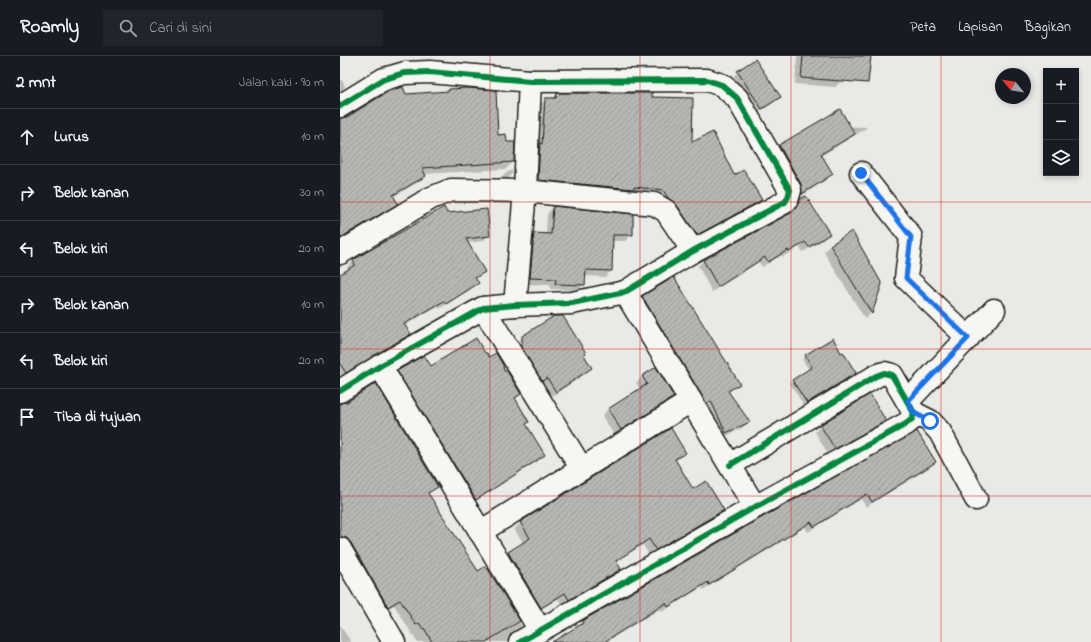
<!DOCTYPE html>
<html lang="id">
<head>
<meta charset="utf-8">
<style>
	:root { --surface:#171b24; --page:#20242c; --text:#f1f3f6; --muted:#9ea1a6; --line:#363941 }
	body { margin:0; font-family:"Indie Flower",sans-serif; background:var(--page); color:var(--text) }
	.controls { position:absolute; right:12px; top:12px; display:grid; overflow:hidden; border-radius:0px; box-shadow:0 2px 6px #0003 }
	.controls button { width:36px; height:36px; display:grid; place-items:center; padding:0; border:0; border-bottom:1px solid var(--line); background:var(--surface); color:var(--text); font:20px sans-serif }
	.compass { position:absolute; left:655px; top:12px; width:36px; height:36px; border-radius:50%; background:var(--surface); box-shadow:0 2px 6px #0003; rotate:300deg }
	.stop { position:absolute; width:12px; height:12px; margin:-9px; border:3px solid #1a73e8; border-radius:50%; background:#fff }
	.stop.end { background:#1a73e8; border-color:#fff; box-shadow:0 1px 4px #0008 }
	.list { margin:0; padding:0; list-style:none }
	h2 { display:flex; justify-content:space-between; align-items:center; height:52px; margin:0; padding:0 16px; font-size:17px }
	h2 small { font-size:13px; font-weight:400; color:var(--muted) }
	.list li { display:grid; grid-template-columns:26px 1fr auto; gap:12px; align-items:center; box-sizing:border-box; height:56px; padding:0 16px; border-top:1px solid var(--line) }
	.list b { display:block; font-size:15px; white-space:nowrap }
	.list em { font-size:13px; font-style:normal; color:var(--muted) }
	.icon { flex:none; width:22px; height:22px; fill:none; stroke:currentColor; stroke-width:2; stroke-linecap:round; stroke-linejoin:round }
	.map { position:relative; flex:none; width:751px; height:586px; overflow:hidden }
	header { display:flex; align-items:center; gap:24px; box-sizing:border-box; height:56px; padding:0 20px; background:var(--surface); border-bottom:1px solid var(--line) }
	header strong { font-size:19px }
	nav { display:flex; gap:22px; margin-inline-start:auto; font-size:14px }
	.search { width:280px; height:36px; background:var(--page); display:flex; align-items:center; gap:10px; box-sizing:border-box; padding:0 14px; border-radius:0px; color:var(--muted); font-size:15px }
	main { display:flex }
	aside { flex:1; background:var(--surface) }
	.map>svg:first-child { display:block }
	.shadow { fill:#0003 }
	.building { fill:url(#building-hatch); stroke:#1c1c1c }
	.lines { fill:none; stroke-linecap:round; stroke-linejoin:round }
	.minor-casing { stroke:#1c1c1c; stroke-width:25 }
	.minor { stroke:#f6f6f2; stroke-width:22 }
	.cycleway-casing { stroke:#f6f6f2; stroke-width:8 }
	.cycleway { stroke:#00873e; stroke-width:6 }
	.route { stroke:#1a73e8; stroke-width:5 }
	.grid { fill:none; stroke:#c8321e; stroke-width:1; stroke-opacity:0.55 }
</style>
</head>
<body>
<header>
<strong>Roamly</strong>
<div class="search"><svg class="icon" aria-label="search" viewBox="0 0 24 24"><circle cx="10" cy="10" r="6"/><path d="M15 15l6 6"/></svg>Cari di sini</div>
<nav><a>Peta</a><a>Lapisan</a><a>Bagikan</a></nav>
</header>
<main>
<aside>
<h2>2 mnt<small>Jalan kaki · 90 m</small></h2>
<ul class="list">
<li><svg class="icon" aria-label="ahead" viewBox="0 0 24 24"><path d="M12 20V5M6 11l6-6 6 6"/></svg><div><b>Lurus</b></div><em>10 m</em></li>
<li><svg class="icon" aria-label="right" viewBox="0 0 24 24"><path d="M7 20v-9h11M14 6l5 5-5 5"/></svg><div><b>Belok kanan</b></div><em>30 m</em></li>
<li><svg class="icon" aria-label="left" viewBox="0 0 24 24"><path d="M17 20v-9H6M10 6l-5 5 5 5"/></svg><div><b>Belok kiri</b></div><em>20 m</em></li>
<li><svg class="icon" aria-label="right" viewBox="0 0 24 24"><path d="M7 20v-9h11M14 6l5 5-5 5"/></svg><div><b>Belok kanan</b></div><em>10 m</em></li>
<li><svg class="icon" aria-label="left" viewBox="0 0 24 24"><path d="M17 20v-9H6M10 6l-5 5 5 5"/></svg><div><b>Belok kiri</b></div><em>20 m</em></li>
<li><svg class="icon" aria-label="arrive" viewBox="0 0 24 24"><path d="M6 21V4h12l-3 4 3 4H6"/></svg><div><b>Tiba di tujuan</b></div></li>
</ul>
</aside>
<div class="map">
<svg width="751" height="586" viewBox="0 0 751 586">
	<defs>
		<pattern id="building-hatch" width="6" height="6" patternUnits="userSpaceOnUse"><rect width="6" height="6" fill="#b6b6b3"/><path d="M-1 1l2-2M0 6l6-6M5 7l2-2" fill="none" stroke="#9c9c99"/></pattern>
	</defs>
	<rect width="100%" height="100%" fill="#e9e9e5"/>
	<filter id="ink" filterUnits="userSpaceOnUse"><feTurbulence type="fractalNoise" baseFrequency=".025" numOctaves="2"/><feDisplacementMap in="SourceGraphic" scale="8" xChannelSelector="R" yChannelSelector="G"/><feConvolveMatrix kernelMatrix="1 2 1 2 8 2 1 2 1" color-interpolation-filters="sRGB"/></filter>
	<g filter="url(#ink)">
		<!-- shadow -->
		<g class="shadow">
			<path d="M457 0H502L501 25 495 31 455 28Z"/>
			<path d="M398 16 439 41 433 47 415 59 391 22Z"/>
			<path d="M2 24 5 31 0 36V25Z"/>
			<path d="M109 34 157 80 173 106 166 113 84 118 85 120 78 126 53 141 56 147 50 154 0 184V63L66 39 107 37Z"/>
			<path d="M217 38 311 42 351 88 394 121 420 144 413 152 349 186 316 141 191 131 198 51 206 43H212Z"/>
			<path d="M500 55V70L527 71 522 75 481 100 492 118 486 124 457 143 434 96 439 90Z"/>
			<path d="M172 114V118L166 125 155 126 160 121Z"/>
			<path d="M461 144 489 178 483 184 463 196 459 191 443 201 442 199 422 211 419 206 372 236 358 210 364 204 451 158 455 151Z"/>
			<path d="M213 151 292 159V179L285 185H272L271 215 265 221 245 220 244 228 238 234 210 233V229L184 228 188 185 194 178 206 179 207 158Z"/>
			<path d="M103 152 107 158 149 179 143 185 127 187 144 216 135 224 137 227 131 233 99 253 98 250 64 270 70 278 64 284 0 322V219L9 214 7 211 13 205Z"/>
			<path d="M490 189 541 228 531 257 525 263 484 196Z"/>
			<path d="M303 241 399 327 388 337 409 366 402 372 380 383 296 247Z"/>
			<path d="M183 281 243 299 251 312 241 321 206 344 174 290Z"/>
			<path d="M493 284 501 298 515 317 464 350 450 327 469 314 462 303Z"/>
			<path d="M145 299 163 316 180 338 175 343 185 369 204 399 198 405 129 449 52 322 58 315 91 311Z"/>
			<path d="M303 320 332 340 326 347 274 379 262 360 268 353 300 333 296 327Z"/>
			<path d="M0 348 97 430 88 438 137 516 146 511 182 570 176 576 168 580 167 586H77L54 549 42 556 0 483 2 481 0 478Z"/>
			<path d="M544 365 538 371 488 398 475 376 481 369Z"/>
			<path d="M344 397 335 405 353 434 383 454 377 460 309 499 303 489 275 506 280 513 274 519 222 549 218 543 195 557 162 503 168 497 184 488 174 473 181 467Z"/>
			<path d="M595 406 589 412 526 451 521 443 468 476 465 471 363 534 362 531 322 556 320 553 266 586H214L236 572 242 566 422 463Z"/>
			<path d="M0 569 11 586H0Z"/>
		</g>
		<!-- building -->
		<g class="building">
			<path d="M463 0H531L528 27 461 22Z"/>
			<path d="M415 3 441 41 422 53 397 15Z"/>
			<path d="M63 31 66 38 109 35V33L128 32 156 34 158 79 166 78 167 86H175L174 106 82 112 86 120 53 139 58 148 0 182V62L7 61 49 35Z"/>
			<path d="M217 37H312V41L353 42 352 86 373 76 394 119 404 114 422 144 357 179 336 148 328 142 323 134 294 131V133L198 124 200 87 202 88 205 42H216Z"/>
			<path d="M500 53 515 78 481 98 493 118 462 138 461 128 439 89Z"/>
			<path d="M466 140 490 178 469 191 465 186 449 196 448 194 428 206 425 201 378 231 363 204 451 157 456 152 460 143Z"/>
			<path d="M213 150 293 158V179H273L272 215 246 214 245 229 215 228 216 223 190 222 194 177 211 178Z"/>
			<path d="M104 151 107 157 147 153 150 180 126 183 145 216 135 222 139 227 106 248 104 245 64 268 71 278 6 317 0 308V218L15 209 13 204Z"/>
			<path d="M512 175 542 228 532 258 490 189Z"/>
			<path d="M334 221 400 328 388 335 410 366 386 377 371 345 367 348 302 240Z"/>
			<path d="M214 260H223L246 297 244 299 252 312 216 336 207 322 202 325 182 292V280Z"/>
			<path d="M136 282 145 297H147L149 301 156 297 163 309 164 315H167L181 338 175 342 189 366 186 368 205 399 136 444 57 315 84 299 91 310Z"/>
			<path d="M493 282 501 297 503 296 516 317 467 347 452 324 472 311 465 299Z"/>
			<path d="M316 311 334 341 281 374 268 353 307 328 302 320Z"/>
			<path d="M36 327 98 431 88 437 138 515 146 510 180 565 146 586H92L84 572 83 573 79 567 76 569 60 544 48 551 11 487 7 482 2 481 0 478V347L7 346Z"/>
			<path d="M530 338 546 365 495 393 480 369Z"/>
			<path d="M331 372 346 397 335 403 353 433 366 425 384 454 316 494 309 483 276 505 281 513 229 544 225 537 201 552 168 496 190 482 180 466Z"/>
			<path d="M577 375 596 406 532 446 527 438 474 471 471 466 369 529 368 526 328 551 326 547 264 586H212L243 567 242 565 421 462Z"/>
		</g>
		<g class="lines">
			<defs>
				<g id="minor">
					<path d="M0 50 44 23 65 17 90 16 190 25 367 24 382 29 397 42 450 134 448 141 445 146 353 195 285 236 232 247 175 249 143 252 40 310 0 335"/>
					<path d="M521 117 571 181 566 222 628 282"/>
					<path d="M0 197 91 142 111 134 185 135 314 148 326 155 353 195"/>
					<path d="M285 236 415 451"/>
					<path d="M175 249 185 135 190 25"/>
					<path d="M143 252 242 413"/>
					<path d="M40 310 200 574"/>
					<path d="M568 345 654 254"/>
					<path d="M574 357 590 365 600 376 636 443"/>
					<path d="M140 476 351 345"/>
					<path d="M0 493 54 586"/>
					<path d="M180 586 415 451 566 368 572 363 574 357 552 319 544 317 536 320 390 409"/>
				</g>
			</defs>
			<!-- minor casing -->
			<use href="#minor" class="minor-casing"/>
			<!-- minor -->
			<use href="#minor" class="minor"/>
			<defs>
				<g id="cycleway">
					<path d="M0 50 44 23 65 17 90 16 190 25 367 24 382 29 397 42 450 134 448 141 445 146 353 195 285 236 232 247 175 249 143 252 40 310 0 335"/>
					<path d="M180 586 415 451 566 368 572 363 574 357 552 319 544 317 536 320 390 409"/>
				</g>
			</defs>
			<!-- cycleway casing -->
			<use href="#cycleway" class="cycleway-casing"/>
			<!-- cycleway -->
			<use href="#cycleway" class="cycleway"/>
		</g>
	</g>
	<g class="lines" filter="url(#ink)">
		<!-- route -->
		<path class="route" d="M521 117 571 181 566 222 628 282 568 345 574 357 590 365"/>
	</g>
	<!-- grid -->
	<path class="grid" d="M150 0V586M300 0V586M451 0V586M601 0V586M0 146H751M0 293H751M0 440H751"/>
</svg>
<div class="controls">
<button>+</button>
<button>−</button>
<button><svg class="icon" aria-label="layers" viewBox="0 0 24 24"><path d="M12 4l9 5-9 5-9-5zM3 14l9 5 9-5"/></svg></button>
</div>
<svg class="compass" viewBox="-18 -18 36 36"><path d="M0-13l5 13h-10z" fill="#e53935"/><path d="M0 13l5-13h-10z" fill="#9ea1a6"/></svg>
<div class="stop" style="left:590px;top:365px"></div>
<div class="stop end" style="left:521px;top:117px"></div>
</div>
</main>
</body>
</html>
